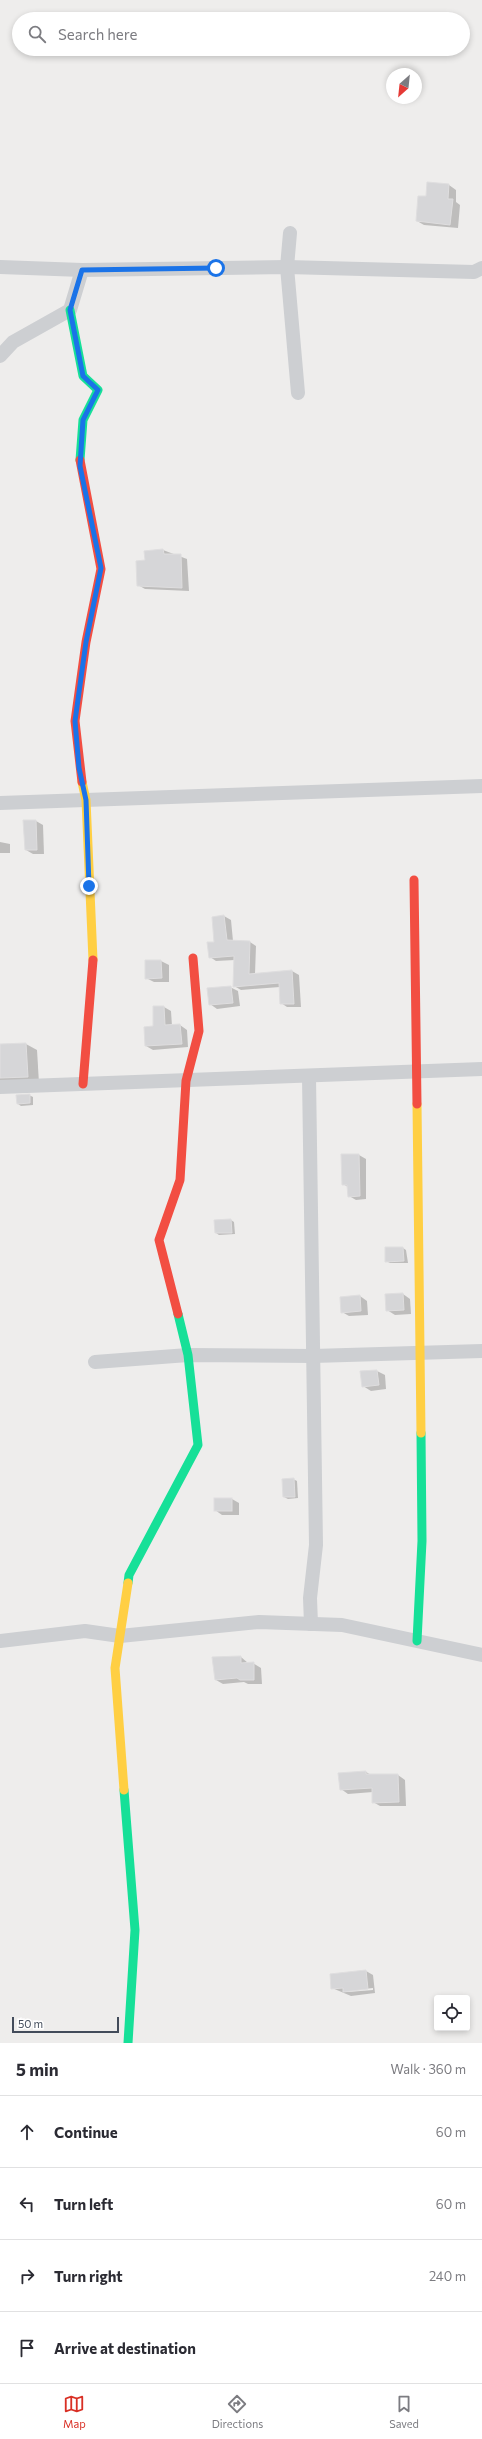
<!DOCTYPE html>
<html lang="en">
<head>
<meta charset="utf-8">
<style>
	:root { --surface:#fff; --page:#f2f2f3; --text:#2b2b33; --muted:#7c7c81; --line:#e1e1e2; --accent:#d93025 }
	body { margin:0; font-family:Commissioner,sans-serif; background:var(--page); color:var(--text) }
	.controls { position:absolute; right:12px; bottom:12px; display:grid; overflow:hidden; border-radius:4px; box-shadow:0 2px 6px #0003 }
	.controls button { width:36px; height:36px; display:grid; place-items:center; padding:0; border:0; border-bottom:1px solid var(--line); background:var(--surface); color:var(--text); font:20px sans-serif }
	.compass { position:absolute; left:386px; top:68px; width:36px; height:36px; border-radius:50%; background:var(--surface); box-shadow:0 2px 6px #0003; rotate:207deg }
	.scale { position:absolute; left:12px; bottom:10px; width:107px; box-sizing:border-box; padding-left:4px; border:2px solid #434c5b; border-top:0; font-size:11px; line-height:14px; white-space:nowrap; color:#434c5b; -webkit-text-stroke:3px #fff; paint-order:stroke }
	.stop { position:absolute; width:12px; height:12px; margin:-9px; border:3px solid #1a73e8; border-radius:50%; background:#fff }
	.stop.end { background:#1a73e8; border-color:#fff; box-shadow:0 1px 4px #0008 }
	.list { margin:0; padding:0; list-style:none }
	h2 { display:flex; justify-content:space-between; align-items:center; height:52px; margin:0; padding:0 16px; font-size:17px }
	h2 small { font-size:13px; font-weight:400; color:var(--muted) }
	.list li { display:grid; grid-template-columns:26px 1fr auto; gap:12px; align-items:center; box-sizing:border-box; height:72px; padding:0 16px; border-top:1px solid var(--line) }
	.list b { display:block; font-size:15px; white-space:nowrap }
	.list em { font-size:13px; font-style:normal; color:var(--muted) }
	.icon { flex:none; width:22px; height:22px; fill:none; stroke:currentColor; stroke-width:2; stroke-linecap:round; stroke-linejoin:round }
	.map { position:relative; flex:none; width:482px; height:2043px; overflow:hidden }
	.search { position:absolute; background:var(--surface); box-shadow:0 2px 6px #0003; left:12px; right:12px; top:12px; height:44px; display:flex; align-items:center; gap:10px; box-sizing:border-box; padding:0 14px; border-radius:22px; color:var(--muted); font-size:15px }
	.sheet { height:340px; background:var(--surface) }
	nav { display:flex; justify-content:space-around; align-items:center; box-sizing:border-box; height:56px; border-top:1px solid var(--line); background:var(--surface); font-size:11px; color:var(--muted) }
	nav a { display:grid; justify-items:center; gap:2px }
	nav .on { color:var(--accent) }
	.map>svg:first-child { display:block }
	.shadow { fill:#0003; fill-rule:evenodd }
	.building { fill:#d6d6d8; stroke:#dfdedf }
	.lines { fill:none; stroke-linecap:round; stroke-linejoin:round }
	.street { stroke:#cdcfd2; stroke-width:14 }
	.fast { stroke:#16e098; stroke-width:9 }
	.slow { stroke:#ffcf43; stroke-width:9 }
	.jam { stroke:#f24e42; stroke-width:9 }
	.route { stroke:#1a73e8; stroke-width:5 }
</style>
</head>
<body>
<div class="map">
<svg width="482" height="2043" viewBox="0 0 482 2043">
	<rect width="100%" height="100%" fill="#eeedec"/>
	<!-- shadow -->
	<g class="shadow">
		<path d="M449 185 456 190V202L460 205 458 228 424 225 417 221 427 197Z"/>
		<path d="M163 550 187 559 189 591 145 589 138 585 146 561 145 552Z"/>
		<path d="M36 821 43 825 44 854H33L26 850Z"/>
		<path d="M0 842 10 844V853H0Z"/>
		<path d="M224 916 231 920 233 941 250 942 256 946 255 974 292 971 299 975 301 1007H287L281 1003 280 987 241 990 234 986 235 960 216 961 210 957 215 943 213 917Z"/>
		<path d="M146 961H161L169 965V982H154L146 978Z"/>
		<path d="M230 987 238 991 240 1006 217 1009 210 1004Z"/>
		<path d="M164 1007 171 1011 172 1026 180 1025 187 1030 188 1047 153 1050 146 1046Z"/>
		<path d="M26 1044 37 1050 39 1083 0 1082V1045Z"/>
		<path d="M29 1095 33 1097V1105L21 1106 18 1104Z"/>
		<path d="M342 1155H359L366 1159V1199L356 1200 349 1196 348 1187 343 1184Z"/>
		<path d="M231 1220 234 1222 235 1234 219 1235 216 1233Z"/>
		<path d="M403 1248 406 1250 408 1263H390L386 1261Z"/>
		<path d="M403 1294 410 1299 411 1314 395 1315 387 1310Z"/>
		<path d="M360 1296 367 1301 368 1315 349 1316 342 1312Z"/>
		<path d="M377 1371 385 1375 386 1389 371 1391 363 1386 361 1372Z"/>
		<path d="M293 1479 297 1481 298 1498 288 1499 284 1497Z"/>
		<path d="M232 1499 239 1503V1515H222L215 1510Z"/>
		<path d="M241 1657 248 1663H253L261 1668 262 1684H248L244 1682 223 1684 216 1680Z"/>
		<path d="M366 1772 373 1776 398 1775 405 1780 406 1806H380L373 1802V1792L348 1794 341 1789Z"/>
		<path d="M366 1971 373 1975 375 1993 351 1996 332 1988ZM373 1988V1990L348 1992 347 1991Z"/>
	</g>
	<!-- building -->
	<g class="building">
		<path d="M427 182 449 184 448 199H453L450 225 416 221 418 196H426Z"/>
		<path d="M163 549 164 554H181L182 588 137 586 136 561 145 560 144 551Z"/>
		<path d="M23 820H36L37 850H25Z"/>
		<path d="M224 915 227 940 250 941 249 974 292 970 294 1004H280L279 983 233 987 234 956 209 958 207 942H214L212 917Z"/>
		<path d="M145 960H161L162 978 145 979Z"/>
		<path d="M231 986 233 1003 209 1005 207 988Z"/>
		<path d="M153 1006H164L165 1025 180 1024 182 1044 145 1046 144 1027 153 1026Z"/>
		<path d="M26 1043 28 1077 0 1078V1044Z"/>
		<path d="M30 1094V1103L17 1104 16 1095Z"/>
		<path d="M341 1154H359L360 1196 348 1197 347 1185H342Z"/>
		<path d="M231 1219 232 1233H215L214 1220Z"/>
		<path d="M385 1247H403L404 1261 385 1262Z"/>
		<path d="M403 1293 404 1310 386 1311 385 1294Z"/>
		<path d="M360 1295 361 1311 341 1313 340 1297Z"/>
		<path d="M377 1370 379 1385 362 1387 360 1371Z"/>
		<path d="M294 1478 295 1497H283L282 1479Z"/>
		<rect x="214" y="1498" width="18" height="13"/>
		<path d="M241 1656V1663L254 1662V1680H240L237 1678 215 1680 212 1657Z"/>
		<path d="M366 1771V1774H398L399 1802 372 1803V1788L340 1790 338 1773Z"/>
		<path d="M366 1970 368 1989 343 1992V1988L331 1989 330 1974Z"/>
	</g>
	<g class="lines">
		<!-- street -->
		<g class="street">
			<path d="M290 233 287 267 298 393"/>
			<path d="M0 267 82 270 287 267 474 272 482 268"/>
			<path d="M0 356 13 342 70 310 82 270"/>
			<path d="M0 803 482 786"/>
			<path d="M309 1077 316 1545 310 1598 311 1624"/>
			<path d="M0 1087 482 1069"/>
			<path d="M95 1362 188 1355 313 1356 482 1351"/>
			<path d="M0 1641 85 1631 120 1636 259 1622 342 1625 482 1655"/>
		</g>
		<!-- fast -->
		<g class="fast">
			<path d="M70 310 83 376 98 390 83 420 80 460"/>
			<path d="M128 1583 129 1575 198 1445 188 1355 178 1314"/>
			<path d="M417 1641 422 1541 421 1433"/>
			<path d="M124 1790 135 1930 128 2043"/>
		</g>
		<!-- slow -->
		<g class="slow">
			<path d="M82 782 86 800 93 960"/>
			<path d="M417 1104 421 1433"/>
			<path d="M124 1790 115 1668 128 1583"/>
		</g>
		<!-- jam -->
		<g class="jam">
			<path d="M80 460 101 569 86 642 75 721 82 782"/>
			<path d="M414 880 417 1104"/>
			<path d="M83 1084 93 960"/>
			<path d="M178 1314 159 1240 180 1180 186 1081 199 1031 193 958"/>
		</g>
	</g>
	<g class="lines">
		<!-- route -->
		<path class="route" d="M89 886 86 800 79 768 75 721 86 642 101 568 80 466 83 420 98 390 83 376 70 310 82 270 216 268"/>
	</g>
</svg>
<div class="controls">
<button><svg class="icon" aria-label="locate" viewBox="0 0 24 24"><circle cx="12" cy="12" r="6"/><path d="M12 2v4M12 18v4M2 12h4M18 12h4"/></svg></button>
</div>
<svg class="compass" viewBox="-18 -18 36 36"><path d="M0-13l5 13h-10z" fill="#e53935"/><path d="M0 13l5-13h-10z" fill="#7c7c81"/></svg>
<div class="scale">50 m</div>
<div class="stop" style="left:216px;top:268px"></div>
<div class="stop end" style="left:89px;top:886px"></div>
<div class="search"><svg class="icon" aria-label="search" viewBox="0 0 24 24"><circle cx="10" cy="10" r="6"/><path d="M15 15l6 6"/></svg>Search here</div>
</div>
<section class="sheet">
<h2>5 min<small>Walk · 360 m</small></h2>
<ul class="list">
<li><svg class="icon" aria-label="ahead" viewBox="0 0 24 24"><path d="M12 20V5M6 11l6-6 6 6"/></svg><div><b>Continue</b></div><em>60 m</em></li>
<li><svg class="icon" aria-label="left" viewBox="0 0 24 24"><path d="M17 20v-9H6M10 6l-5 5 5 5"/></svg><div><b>Turn left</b></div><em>60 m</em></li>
<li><svg class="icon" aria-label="right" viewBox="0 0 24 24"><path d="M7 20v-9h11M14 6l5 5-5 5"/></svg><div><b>Turn right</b></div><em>240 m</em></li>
<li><svg class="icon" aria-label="arrive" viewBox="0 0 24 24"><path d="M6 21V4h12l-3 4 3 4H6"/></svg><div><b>Arrive at destination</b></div></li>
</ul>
</section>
<nav>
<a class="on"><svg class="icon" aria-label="map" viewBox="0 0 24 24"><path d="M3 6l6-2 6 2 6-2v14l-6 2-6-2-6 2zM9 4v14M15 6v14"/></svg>Map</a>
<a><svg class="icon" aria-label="directions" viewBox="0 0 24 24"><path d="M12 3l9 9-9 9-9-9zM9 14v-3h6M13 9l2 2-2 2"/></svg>Directions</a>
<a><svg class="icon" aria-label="saved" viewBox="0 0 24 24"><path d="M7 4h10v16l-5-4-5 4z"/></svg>Saved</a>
</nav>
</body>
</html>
